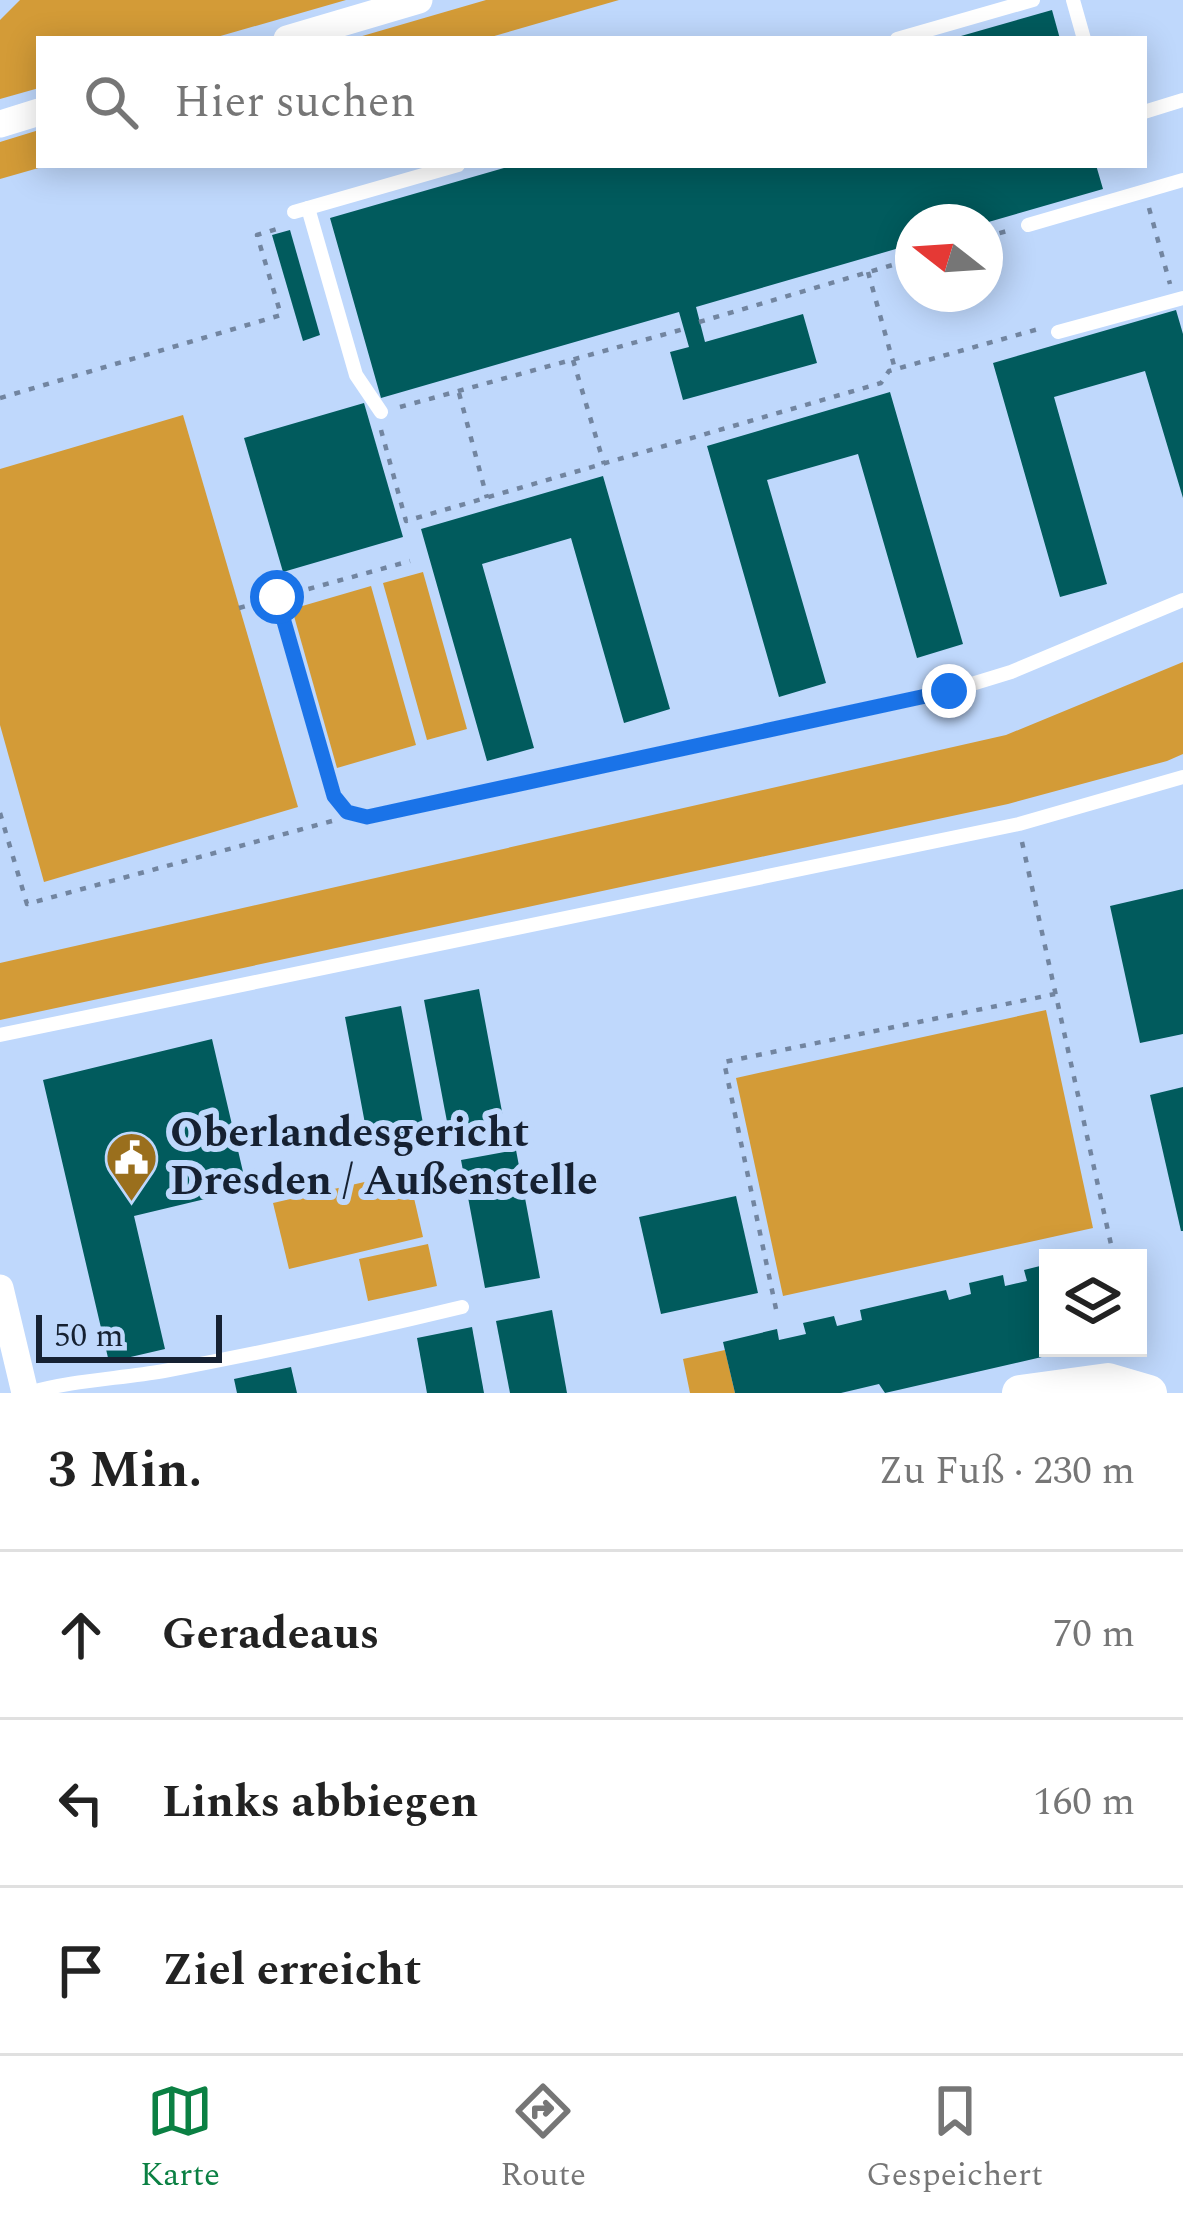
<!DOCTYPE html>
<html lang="de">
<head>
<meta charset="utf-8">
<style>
	:root { --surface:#fff; --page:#f2f2f2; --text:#222; --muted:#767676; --line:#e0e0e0; --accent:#0b8043 }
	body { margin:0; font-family:Spectral,serif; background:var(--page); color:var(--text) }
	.controls { position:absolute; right:36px; bottom:36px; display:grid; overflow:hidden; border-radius:0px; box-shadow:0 6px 30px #0003 }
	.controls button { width:108px; height:108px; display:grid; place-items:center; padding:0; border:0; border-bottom:3px solid var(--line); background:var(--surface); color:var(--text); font:60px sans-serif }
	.compass { position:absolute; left:895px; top:204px; width:108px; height:108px; border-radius:50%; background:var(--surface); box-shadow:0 6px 30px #0003; rotate:287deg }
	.scale { position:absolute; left:36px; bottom:30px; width:186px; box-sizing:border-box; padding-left:12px; border:6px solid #162132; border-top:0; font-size:33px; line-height:42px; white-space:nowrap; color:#162132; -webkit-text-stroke:9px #bfd8fc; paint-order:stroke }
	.stop { position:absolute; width:36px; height:36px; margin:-27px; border:9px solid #1a73e8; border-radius:50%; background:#fff }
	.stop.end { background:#1a73e8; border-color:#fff; box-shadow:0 3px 12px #0008 }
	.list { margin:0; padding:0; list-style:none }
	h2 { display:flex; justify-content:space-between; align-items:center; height:156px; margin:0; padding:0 48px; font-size:51px }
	h2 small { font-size:39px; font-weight:400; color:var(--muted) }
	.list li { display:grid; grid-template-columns:78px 1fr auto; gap:36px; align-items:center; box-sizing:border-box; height:168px; padding:0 48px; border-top:3px solid var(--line) }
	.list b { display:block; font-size:45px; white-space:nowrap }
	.list em { font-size:39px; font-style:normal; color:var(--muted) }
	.icon { flex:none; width:66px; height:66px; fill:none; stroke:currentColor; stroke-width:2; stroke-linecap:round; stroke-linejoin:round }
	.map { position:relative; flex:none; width:1183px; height:1393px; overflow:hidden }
	.search { position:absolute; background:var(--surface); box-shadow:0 6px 30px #0003; left:36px; right:36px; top:36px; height:132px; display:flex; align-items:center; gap:30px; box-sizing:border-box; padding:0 42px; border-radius:0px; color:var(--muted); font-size:45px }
	.sheet { height:660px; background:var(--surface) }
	nav { display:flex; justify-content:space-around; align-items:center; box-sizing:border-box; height:168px; border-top:3px solid var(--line); background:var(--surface); font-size:33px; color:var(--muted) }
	nav a { display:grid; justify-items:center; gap:6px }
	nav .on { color:var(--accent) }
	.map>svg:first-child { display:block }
	.green { fill:#d39b37 }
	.building { fill:#015b5d }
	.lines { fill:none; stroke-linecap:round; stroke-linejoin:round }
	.path { stroke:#7285a0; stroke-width:4.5; stroke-dasharray:6 9; stroke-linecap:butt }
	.lane { stroke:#fff; stroke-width:14 }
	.street { stroke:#fff; stroke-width:27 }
	.secondary { stroke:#fff; stroke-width:36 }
	.route { stroke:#1a73e8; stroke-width:15 }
	.labels { text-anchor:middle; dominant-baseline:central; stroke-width:12; stroke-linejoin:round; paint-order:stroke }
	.poi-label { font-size:42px; font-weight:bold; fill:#162132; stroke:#bfd8fc; text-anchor:start }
</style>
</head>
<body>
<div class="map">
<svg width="1183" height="1393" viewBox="0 0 1183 1393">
	<rect width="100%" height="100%" fill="#bfd8fc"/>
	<!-- green -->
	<g class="green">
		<path d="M20 0H346L210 39H39V88L0 99V20Z"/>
		<path d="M486 0H619L484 39H352Z"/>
		<path d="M39 130V165H49L0 179V142Z"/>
		<path d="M183 415 298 807 44 882 0 725V469Z"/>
		<path d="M423 572 467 729 427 740 383 583Z"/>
		<path d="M371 586 416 745 337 768 292 609Z"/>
		<path d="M1183 662V754L1167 761 1008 804 0 1020V963L1006 735Z"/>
		<path d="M1046 1010 1093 1228 783 1296 736 1078Z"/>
		<path d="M408 1172 423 1237 289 1269 273 1203Z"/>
		<path d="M428 1244 437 1286 368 1301 359 1259Z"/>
		<path d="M725 1350 735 1393H690L683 1359Z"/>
	</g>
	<!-- building -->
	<g class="building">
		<path d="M1052 10 1060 39H955L954 38Z"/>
		<path d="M514 165H1096L1103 189 985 223 913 222V244L696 307 705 342 803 314 817 363 683 400 670 352 689 347 679 312 381 398 330 218Z"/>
		<path d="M290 230 320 335 303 341 272 235Z"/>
		<path d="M1176 310 1183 334V498L1145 371 1054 397 1107 584 1060 597 993 363Z"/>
		<path d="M890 392 963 644 917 658 858 454 767 480 826 683 779 697 707 446Z"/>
		<path d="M364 403 403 537 283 572 244 438Z"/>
		<path d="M603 476 670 709 624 723 571 538 482 564 534 748 487 761 421 529Z"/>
		<path d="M1183 889V1034L1140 1043 1110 906Z"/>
		<path d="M479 989 503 1117 448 1127 424 1000Z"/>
		<path d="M401 1006 425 1134 369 1145 345 1017Z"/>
		<path d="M212 1039 247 1189 134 1216 165 1349 109 1362 43 1080Z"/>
		<path d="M1183 1087V1231H1181L1150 1095Z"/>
		<path d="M516 1150 540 1278 485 1288 461 1160Z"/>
		<path d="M736 1196 758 1293 661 1314 639 1217Z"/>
		<path d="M1048 1264V1348L1072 1350 885 1393 879 1384 841 1393H735L723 1342 777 1329 779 1340 806 1334 803 1323 834 1316 837 1326 862 1320 860 1310 946 1290 949 1300 971 1294 969 1283 1003 1275 1005 1286 1027 1281 1024 1270Z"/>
		<path d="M552 1310 567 1393H510L496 1321Z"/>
		<path d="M472 1327 484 1393H427L417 1338Z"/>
		<path d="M291 1367 297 1393H237L234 1379Z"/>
	</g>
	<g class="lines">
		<!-- path -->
		<g class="path">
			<path d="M1149 208 1170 284"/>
			<path d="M985 237 1011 230"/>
			<path d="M868 272 895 369"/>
			<path d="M699 322 913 259"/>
			<path d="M573 360 604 464"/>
			<path d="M459 393 487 498"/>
			<path d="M0 398 281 315 257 235 280 228"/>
			<path d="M400 407 684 329"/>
			<path d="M381 430 406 521 881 383 889 371 1042 328"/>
			<path d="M294 593 410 561"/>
			<path d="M239 608 260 602"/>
			<path d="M0 813 27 904 332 821"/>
			<path d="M1022 842 1114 1258"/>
			<path d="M776 1309 724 1062 1055 994"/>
		</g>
		<!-- lane -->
		<g class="lane">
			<path d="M1073 0 1084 39"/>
			<path d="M897 39 1033 0"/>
			<path d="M1144 112 1183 100"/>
			<path d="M308 208 356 375 381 412"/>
			<path d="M294 212 458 165"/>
			<path d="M1028 225 1183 180"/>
			<path d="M1058 332 1183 298"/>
			<path d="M277 597 334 796 347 812 367 817 949 691 1011 672 1183 600"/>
			<path d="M0 1035 1019 824 1183 777"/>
			<path d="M28 1393C73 1380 118 1379 164 1371 264 1352 363 1331 462 1307"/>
		</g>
		<!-- street -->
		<g class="street">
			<path d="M287 39 419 0"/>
			<path d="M0 124 39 112"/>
			<path d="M0 1288 25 1393"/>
		</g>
		<!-- secondary -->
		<path class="secondary" d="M1020 1393 1108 1381 1149 1393"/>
	</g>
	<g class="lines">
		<!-- route -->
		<path class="route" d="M277 597 334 796 347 812 367 817 949 691"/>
	</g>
	<!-- icons -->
	<defs>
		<symbol id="civic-pin" viewBox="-11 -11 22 30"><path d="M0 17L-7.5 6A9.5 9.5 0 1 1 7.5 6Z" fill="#9a6f1d" stroke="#bfd8fc"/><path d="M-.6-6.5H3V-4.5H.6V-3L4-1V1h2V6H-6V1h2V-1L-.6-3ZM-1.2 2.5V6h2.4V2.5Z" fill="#fff"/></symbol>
	</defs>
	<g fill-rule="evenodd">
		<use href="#civic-pin" x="102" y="1128" width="59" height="81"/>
	</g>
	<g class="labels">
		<!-- poi labels -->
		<g class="poi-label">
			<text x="170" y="1133">Oberlandesgericht<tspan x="170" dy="48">Dresden / Außenstelle</tspan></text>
		</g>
	</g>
</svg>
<div class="controls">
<button><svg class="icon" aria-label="layers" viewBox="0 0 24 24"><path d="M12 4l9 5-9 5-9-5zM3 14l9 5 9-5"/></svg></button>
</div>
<svg class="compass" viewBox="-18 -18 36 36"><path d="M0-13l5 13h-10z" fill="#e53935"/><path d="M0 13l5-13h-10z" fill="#767676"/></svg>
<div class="scale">50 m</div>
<div class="stop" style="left:277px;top:597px"></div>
<div class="stop end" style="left:949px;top:691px"></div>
<div class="search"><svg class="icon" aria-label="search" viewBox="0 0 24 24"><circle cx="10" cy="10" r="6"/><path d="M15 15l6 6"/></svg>Hier suchen</div>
</div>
<section class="sheet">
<h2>3 Min.<small>Zu Fuß · 230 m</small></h2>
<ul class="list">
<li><svg class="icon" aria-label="ahead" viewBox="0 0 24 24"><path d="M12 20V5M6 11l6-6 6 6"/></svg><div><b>Geradeaus</b></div><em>70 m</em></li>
<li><svg class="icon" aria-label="left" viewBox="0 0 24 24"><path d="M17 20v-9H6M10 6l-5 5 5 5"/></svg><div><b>Links abbiegen</b></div><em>160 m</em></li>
<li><svg class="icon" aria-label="arrive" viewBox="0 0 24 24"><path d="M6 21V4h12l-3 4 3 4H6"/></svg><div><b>Ziel erreicht</b></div></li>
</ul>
</section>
<nav>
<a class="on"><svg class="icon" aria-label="map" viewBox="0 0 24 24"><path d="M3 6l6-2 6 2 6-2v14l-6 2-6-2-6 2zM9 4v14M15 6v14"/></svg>Karte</a>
<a><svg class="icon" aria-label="directions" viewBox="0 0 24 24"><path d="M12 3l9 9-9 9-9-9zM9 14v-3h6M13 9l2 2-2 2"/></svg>Route</a>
<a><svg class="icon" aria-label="saved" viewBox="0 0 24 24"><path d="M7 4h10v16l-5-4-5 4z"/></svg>Gespeichert</a>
</nav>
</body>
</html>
